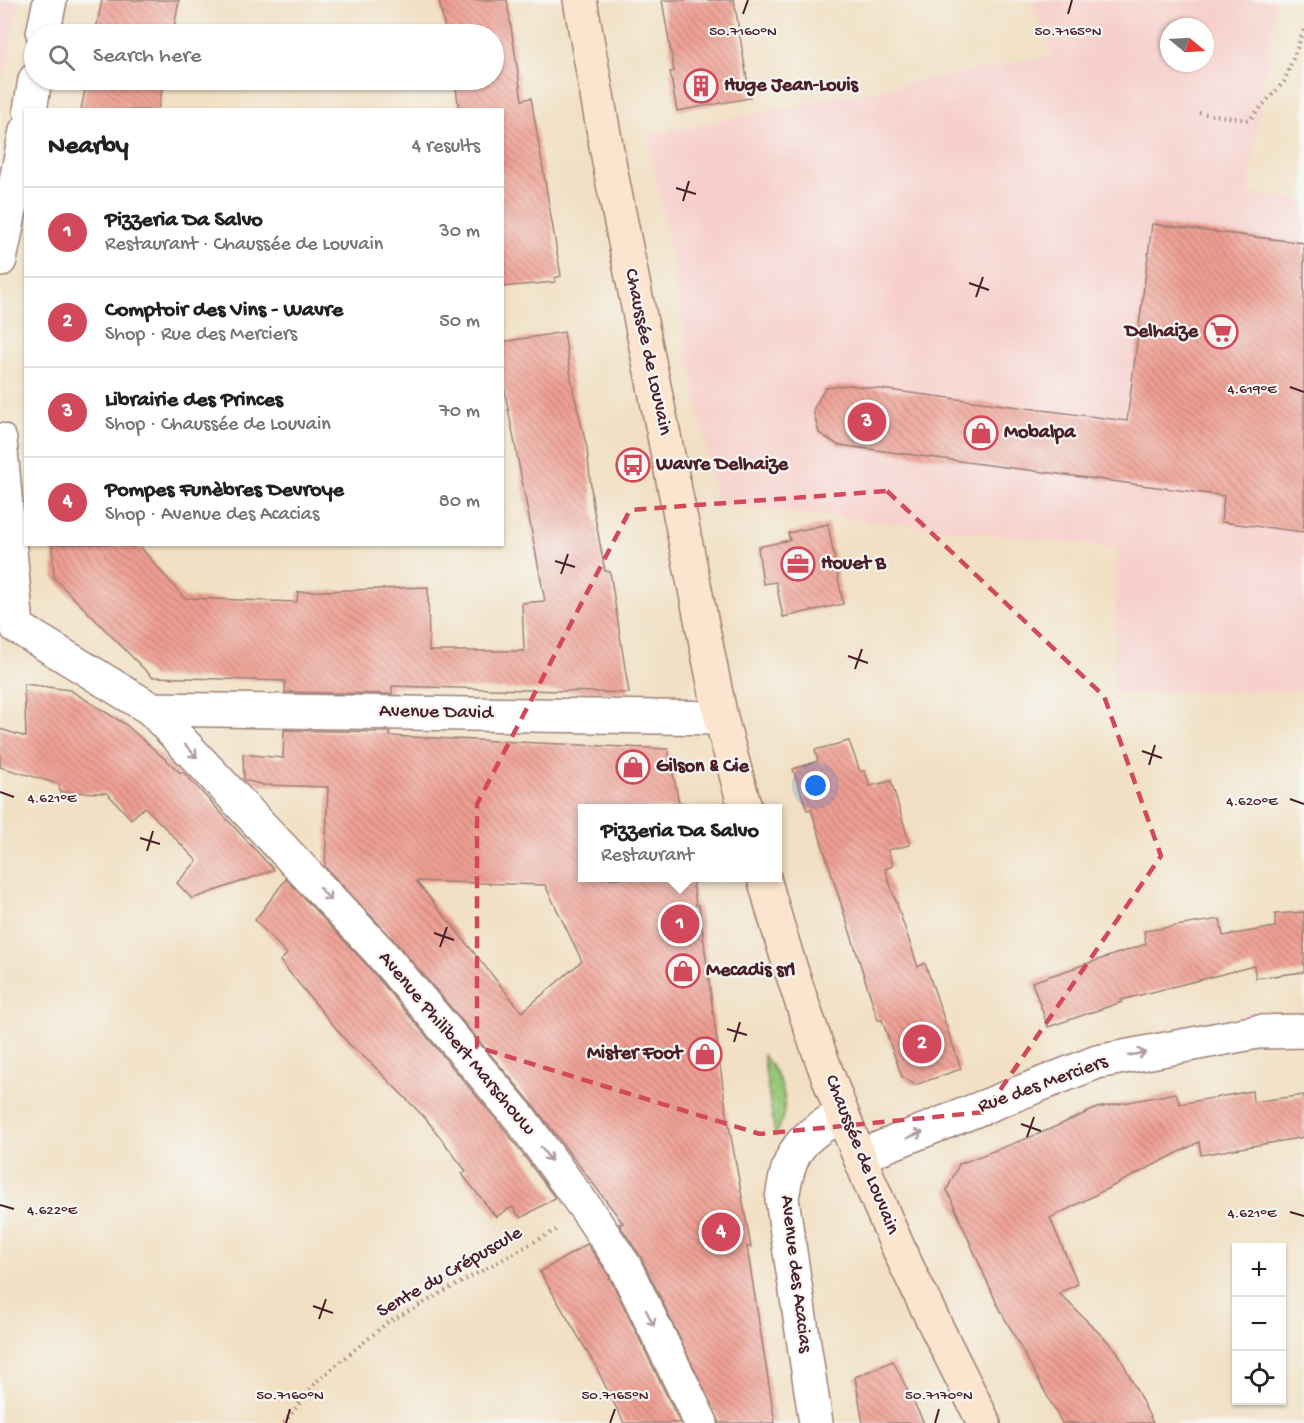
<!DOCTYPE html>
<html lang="en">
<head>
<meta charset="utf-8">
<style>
	:root { --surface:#fff; --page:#f6f6f6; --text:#222; --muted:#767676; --line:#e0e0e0; --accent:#d1495b }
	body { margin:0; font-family:"Gochi Hand",sans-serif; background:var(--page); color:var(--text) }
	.controls { position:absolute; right:18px; bottom:18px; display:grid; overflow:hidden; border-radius:0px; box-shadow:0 2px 4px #0004 }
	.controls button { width:54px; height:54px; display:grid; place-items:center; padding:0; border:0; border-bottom:2px solid var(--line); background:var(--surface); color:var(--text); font:30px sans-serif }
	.compass { position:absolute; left:1160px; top:18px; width:54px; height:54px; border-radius:50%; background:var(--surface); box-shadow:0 2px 4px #0004; rotate:108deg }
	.you { position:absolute; left:816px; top:786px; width:21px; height:21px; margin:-15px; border:4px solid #fff; border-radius:50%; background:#1a73e8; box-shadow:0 0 0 9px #1a73e833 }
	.badge { display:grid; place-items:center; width:39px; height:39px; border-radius:50%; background:var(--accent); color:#fff; font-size:20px; font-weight:700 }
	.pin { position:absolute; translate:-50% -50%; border:3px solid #fff; box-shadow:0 2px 6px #0006 }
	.popup { position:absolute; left:578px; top:804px; width:204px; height:78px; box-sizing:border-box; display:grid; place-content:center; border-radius:0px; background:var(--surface); filter:drop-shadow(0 2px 4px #0005); font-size:20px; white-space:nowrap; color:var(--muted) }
	.popup b { font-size:22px; color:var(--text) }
	.popup::after { content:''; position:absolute; left:50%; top:100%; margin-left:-12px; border:12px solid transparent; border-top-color:var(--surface) }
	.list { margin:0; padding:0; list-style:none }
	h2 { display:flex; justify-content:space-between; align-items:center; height:78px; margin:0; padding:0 24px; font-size:26px }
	h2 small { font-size:20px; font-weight:400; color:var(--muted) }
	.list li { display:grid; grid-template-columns:39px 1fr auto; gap:18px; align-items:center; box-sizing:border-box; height:90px; padding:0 24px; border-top:2px solid var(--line) }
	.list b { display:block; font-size:22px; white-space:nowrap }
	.list p { margin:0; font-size:20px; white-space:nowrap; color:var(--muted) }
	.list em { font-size:20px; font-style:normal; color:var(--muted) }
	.icon { flex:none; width:33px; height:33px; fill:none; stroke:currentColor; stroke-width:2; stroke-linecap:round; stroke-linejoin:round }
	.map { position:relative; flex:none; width:1304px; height:1423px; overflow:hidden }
	.search { position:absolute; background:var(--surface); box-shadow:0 2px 4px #0004; left:24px; top:24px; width:480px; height:66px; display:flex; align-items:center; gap:15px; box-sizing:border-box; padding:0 21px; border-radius:33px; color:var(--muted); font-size:22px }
	.panel { position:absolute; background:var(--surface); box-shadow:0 2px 4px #0004; left:24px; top:108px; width:480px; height:438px; border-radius:0px }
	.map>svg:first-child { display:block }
	.built { fill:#f7d0cc; fill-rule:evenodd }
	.grass { fill:url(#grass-dots); stroke:#727452; stroke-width:1.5 }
	.building { fill:url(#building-back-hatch); fill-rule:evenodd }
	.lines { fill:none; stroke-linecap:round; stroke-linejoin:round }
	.street-casing { stroke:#9e8077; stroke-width:36 }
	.secondary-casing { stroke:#9e8077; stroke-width:36 }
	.path { stroke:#9e8077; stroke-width:4; stroke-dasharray:1.5 4.5; stroke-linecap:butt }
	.street { stroke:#fff; stroke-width:33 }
	.secondary { stroke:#fce5cf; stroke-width:33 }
	.oneway { stroke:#ae9aa0 }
	.marked { fill:none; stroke:#d1495b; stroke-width:4.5; stroke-dasharray:12 8; stroke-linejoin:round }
	.ticks { fill:none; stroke:#4a1f2b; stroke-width:2 }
	.labels { text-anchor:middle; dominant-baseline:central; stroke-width:4.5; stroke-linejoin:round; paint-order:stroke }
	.poi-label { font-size:20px; font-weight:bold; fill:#4a1f2b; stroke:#f6f6f2; text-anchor:start }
	.street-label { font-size:20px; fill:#4a1f2b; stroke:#f6f6f2 }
	.ticks-label { font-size:15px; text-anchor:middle; fill:#4a1f2b; stroke:#f6f6f2; stroke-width:4.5; stroke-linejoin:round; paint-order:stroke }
</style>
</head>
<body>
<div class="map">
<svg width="1304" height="1423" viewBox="0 0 1304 1423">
	<defs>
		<pattern id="grass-dots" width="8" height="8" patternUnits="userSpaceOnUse" patternTransform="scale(1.5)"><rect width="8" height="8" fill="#99c978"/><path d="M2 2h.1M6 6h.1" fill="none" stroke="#85ac68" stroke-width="1.8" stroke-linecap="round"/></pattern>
		<pattern id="building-back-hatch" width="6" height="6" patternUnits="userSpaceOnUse" patternTransform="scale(1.5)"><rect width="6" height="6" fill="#ef9f92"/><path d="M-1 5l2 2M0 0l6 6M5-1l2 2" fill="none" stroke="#c48177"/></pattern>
	</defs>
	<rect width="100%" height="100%" fill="#f6f6f2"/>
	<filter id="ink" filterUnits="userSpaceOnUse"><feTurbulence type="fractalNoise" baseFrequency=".0167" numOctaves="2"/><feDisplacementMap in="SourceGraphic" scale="12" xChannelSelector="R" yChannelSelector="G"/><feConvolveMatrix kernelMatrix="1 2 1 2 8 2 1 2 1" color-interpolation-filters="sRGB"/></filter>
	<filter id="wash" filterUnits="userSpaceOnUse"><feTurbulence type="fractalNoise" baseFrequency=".008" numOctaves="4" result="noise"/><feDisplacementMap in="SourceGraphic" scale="24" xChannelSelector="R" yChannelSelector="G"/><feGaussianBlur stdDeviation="1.35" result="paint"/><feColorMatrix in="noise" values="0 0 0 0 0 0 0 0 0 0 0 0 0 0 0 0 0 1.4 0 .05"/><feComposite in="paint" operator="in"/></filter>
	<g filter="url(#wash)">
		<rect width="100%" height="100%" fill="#f1e0c3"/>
		<!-- built -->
		<g class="built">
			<path d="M0 0H19L0 96Z"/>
			<path d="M1031 0H1276L1248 193 1304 200V691L1113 693 1118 548 716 504 648 135 1052 55ZM1169 27H1205V63H1169Z"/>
		</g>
		<!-- grass -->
		<path class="grass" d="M763 1055C785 1081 792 1106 775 1136Z"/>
		<g id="blocks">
			<!-- building -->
			<g class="building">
				<path d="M102 0H179L173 34H95Z"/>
				<path d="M439 0H507L522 100 531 98 561 276 555 278V282L502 287V110H459L455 80H494V34H446Z"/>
				<path d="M662 0H734L750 98 677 111 670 72 674 71Z"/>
				<path d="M87 80H164L158 110H81Z"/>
				<path d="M1152 224 1304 243V532L1221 522 1224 496 838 445 819 433 813 410 825 388 849 385 1127 421Z"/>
				<path d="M564 332 573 390 587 448 593 506 605 571 610 572 629 693 392 686V694L285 692V681L152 677 54 578 52 544H138L184 598 297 602 298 592 428 587 429 651H524L522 603 545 601 502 377V342Z"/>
				<path d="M828 524 843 604 783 617 776 582 763 584 758 547 790 540 788 533Z"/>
				<path d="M24 684 70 690 125 724 181 773 183 772 274 870 192 899 177 883 197 861 145 807 131 819 107 793 60 792 59 784 0 767V729L26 737Z"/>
				<path d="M284 730 390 732V736L668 749 680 808H582V878H692L696 905H699L725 1103 751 1247H747L775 1423H720L641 1257 619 1224 623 1223 534 1106 393 939 325 867 328 787 264 785 244 780 243 754 283 758ZM416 881 545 885 582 961 522 1012Z"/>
				<path d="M849 741 860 771H865L870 786 891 781 910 845 888 850 893 866 885 869 918 967 925 963 961 1069 915 1085 902 1077 882 1020H878L811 809 807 810 793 769 818 761 815 750Z"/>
				<path d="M286 879 365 963 505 1130 555 1198 521 1218 512 1207 496 1217 462 1174 466 1171 426 1119 374 1066 349 1044 280 961 287 954 255 920Z"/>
				<path d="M1304 912V972L1256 978 1254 966 1121 1000 1122 1002 1048 1027 1032 982 1146 944 1144 931 1220 919 1223 936 1275 927V914Z"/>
				<path d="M1252 1091 1253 1102 1304 1095V1137L1201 1155 1199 1142 1050 1218 1078 1284 1059 1293 1117 1351 1153 1423H1062L997 1304 947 1190 959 1164 1041 1133 1097 1108 1176 1093 1180 1104Z"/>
				<path d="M587 1244 608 1274 680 1423H624L594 1363 540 1272Z"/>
				<path d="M893 1361 924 1423H863L855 1377Z"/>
			</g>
		</g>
	</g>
	<g filter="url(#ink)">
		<use href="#blocks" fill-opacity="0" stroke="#9e8077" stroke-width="1.5"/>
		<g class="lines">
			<defs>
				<g id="street">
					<path d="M43 34 50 0"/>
					<path d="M30 110 35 80"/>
					<path d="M0 260 26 131"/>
					<path d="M0 440 17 627"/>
					<path d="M17 627 151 709 379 951 520 1118 589 1213 624 1265 701 1423"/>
					<path d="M151 709 721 718"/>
					<path d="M860 1156 1097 1062 1257 1032 1304 1031"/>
					<path d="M816 1423 782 1199C789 1149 800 1139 842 1114"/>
				</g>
				<g id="secondary">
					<path d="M580 0 611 173 721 718 745 808"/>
					<path d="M764 878C799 1007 847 1134 902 1256 928 1312 957 1367 984 1423"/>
				</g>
			</defs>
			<!-- street casing -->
			<use href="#street" class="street-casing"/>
			<!-- secondary casing -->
			<use href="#secondary" class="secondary-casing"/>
			<!-- path -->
			<g class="path">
				<path d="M1199 113 1249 120 1284 82 1304 30"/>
				<path d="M284 1423 317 1381 387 1323 556 1230"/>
			</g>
			<!-- street -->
			<use href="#street" class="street"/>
			<!-- secondary -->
			<use href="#secondary" class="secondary"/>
		</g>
		<!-- one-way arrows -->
		<defs><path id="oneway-shaft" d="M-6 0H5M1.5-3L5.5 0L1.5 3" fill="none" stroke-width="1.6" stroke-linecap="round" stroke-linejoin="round" transform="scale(1.5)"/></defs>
		<g class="oneway">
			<use href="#oneway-shaft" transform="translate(191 751) rotate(47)"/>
			<use href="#oneway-shaft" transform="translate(325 894) rotate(47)"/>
			<use href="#oneway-shaft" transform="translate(1137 1054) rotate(-11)"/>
			<use href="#oneway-shaft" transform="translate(915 1135) rotate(-22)"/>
			<use href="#oneway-shaft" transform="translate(546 1154) rotate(54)"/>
			<use href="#oneway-shaft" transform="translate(650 1318) rotate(64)"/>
		</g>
	</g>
	<!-- marked area -->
	<path class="marked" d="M887 491 1104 696 1161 856 985 1112 760 1134 477 1047V804L630 510Z"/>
	<!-- ticks -->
	<path class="ticks" d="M743 14 748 0M1068 14 1072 0M676 188 696 194M683 201 689 181M969 283 989 290M976 297 983 277M1290 387 1304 392M555 561 575 567M561 574 568 554M848 656 868 663M855 669 862 649M1142 751 1162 758M1149 765 1155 745M0 792 14 797M1290 799 1304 804M140 838 160 844M147 851 153 831M434 933 454 940M440 947 447 927M727 1029 747 1035M734 1042 740 1022M1021 1124 1041 1131M1027 1137 1034 1117M0 1205 14 1209M1290 1212 1304 1216M313 1306 333 1313M319 1319 326 1299M286 1423 290 1409M610 1423 615 1409M935 1423 939 1409"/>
	<!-- icons -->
	<defs>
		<symbol id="building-ring" viewBox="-11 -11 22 22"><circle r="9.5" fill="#f6f6f2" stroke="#d1495b" stroke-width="1.5"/><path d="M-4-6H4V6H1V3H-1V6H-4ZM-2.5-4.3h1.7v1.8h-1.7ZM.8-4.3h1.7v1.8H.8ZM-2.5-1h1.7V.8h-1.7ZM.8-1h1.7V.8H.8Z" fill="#d1495b"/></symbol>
		<symbol id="supermarket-ring" viewBox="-11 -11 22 22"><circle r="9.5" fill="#f6f6f2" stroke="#d1495b" stroke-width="1.5"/><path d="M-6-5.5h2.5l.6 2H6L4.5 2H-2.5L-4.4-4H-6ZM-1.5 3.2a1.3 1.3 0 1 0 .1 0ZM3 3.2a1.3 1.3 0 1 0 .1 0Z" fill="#d1495b"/></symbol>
		<symbol id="shop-ring" viewBox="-11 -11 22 22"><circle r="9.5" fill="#f6f6f2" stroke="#d1495b" stroke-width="1.5"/><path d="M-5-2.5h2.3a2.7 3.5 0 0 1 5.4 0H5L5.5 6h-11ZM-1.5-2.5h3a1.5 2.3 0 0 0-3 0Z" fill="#d1495b"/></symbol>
		<symbol id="bus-ring" viewBox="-11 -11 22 22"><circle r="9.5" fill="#f6f6f2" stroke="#d1495b" stroke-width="1.5"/><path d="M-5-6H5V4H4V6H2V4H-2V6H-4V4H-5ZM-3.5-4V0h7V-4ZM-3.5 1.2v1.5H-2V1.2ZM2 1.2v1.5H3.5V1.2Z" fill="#d1495b"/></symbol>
		<symbol id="office-ring" viewBox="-11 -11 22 22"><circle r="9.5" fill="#f6f6f2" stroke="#d1495b" stroke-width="1.5"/><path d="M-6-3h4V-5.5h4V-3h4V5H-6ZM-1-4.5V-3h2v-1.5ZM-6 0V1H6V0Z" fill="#d1495b"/></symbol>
	</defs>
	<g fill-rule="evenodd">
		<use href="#building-ring" x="682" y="67" width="38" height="38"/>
		<use href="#supermarket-ring" x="1202" y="313" width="38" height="38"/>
		<use href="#shop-ring" x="962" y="414" width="38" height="38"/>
		<use href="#bus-ring" x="614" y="446" width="38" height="38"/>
		<use href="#office-ring" x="779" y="545" width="38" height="38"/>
		<use href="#shop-ring" x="614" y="748" width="38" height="38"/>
		<use href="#shop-ring" x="664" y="952" width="38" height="38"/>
		<use href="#shop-ring" x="686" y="1035" width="38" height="38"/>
	</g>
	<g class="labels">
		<!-- poi labels -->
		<g class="poi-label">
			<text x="724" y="86">Huge Jean-Louis</text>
			<text x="1198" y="332" text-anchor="end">Delhaize</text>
			<text x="1004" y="433">Mobalpa</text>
			<text x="656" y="465">Wavre Delhaize</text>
			<text x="821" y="564">Houet B</text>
			<text x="656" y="767">Gilson &amp; Cie</text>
			<text x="706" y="971">Mecadis srl</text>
			<text x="682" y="1054" text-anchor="end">Mister Foot</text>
		</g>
		<!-- street labels -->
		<g class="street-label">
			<text transform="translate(647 352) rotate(78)">Chaussée de Louvain</text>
			<text transform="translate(436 713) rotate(1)">Avenue David</text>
			<text transform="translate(456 1044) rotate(50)">Avenue Philibert Marschouw</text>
			<text transform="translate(1043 1085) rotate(-20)">Rue des Merciers</text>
			<text transform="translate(861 1155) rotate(68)">Chaussée de Louvain</text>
			<text transform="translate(450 1273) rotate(-30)">Sente du Crépuscule</text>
			<text transform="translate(795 1274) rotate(83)">Avenue des Acacias</text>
		</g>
	</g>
	<g class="ticks-label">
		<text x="743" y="35">50.7160°N</text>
		<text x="1068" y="35">50.7165°N</text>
		<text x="1252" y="393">4.619°E</text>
		<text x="52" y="802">4.621°E</text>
		<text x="1252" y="805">4.620°E</text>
		<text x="52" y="1214">4.622°E</text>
		<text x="1252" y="1217">4.621°E</text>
		<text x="290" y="1399">50.7160°N</text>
		<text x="615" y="1399">50.7165°N</text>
		<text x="939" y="1399">50.7170°N</text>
	</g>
</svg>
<div class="controls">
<button>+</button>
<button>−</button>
<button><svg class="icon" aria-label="locate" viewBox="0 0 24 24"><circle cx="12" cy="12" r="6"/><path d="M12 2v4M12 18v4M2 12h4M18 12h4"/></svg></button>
</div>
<svg class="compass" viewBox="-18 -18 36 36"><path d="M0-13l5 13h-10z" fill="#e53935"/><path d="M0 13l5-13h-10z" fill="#767676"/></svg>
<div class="you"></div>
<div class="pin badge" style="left:680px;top:924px">1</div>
<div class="popup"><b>Pizzeria Da Salvo</b>Restaurant</div>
<div class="pin badge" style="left:922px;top:1044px">2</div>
<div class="pin badge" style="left:867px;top:422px">3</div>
<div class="pin badge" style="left:721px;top:1232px">4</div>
<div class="search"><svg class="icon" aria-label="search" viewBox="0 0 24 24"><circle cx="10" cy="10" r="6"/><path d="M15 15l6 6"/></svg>Search here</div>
<section class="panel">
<h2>Nearby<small>4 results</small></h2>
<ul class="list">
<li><span class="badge">1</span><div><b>Pizzeria Da Salvo</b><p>Restaurant · Chaussée de Louvain</p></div><em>30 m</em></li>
<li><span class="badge">2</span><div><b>Comptoir des Vins - Wavre</b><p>Shop · Rue des Merciers</p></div><em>50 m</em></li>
<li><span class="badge">3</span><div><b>Librairie des Princes</b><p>Shop · Chaussée de Louvain</p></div><em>70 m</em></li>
<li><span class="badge">4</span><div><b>Pompes Funèbres Devroye</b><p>Shop · Avenue des Acacias</p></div><em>80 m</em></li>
</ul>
</section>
</div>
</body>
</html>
